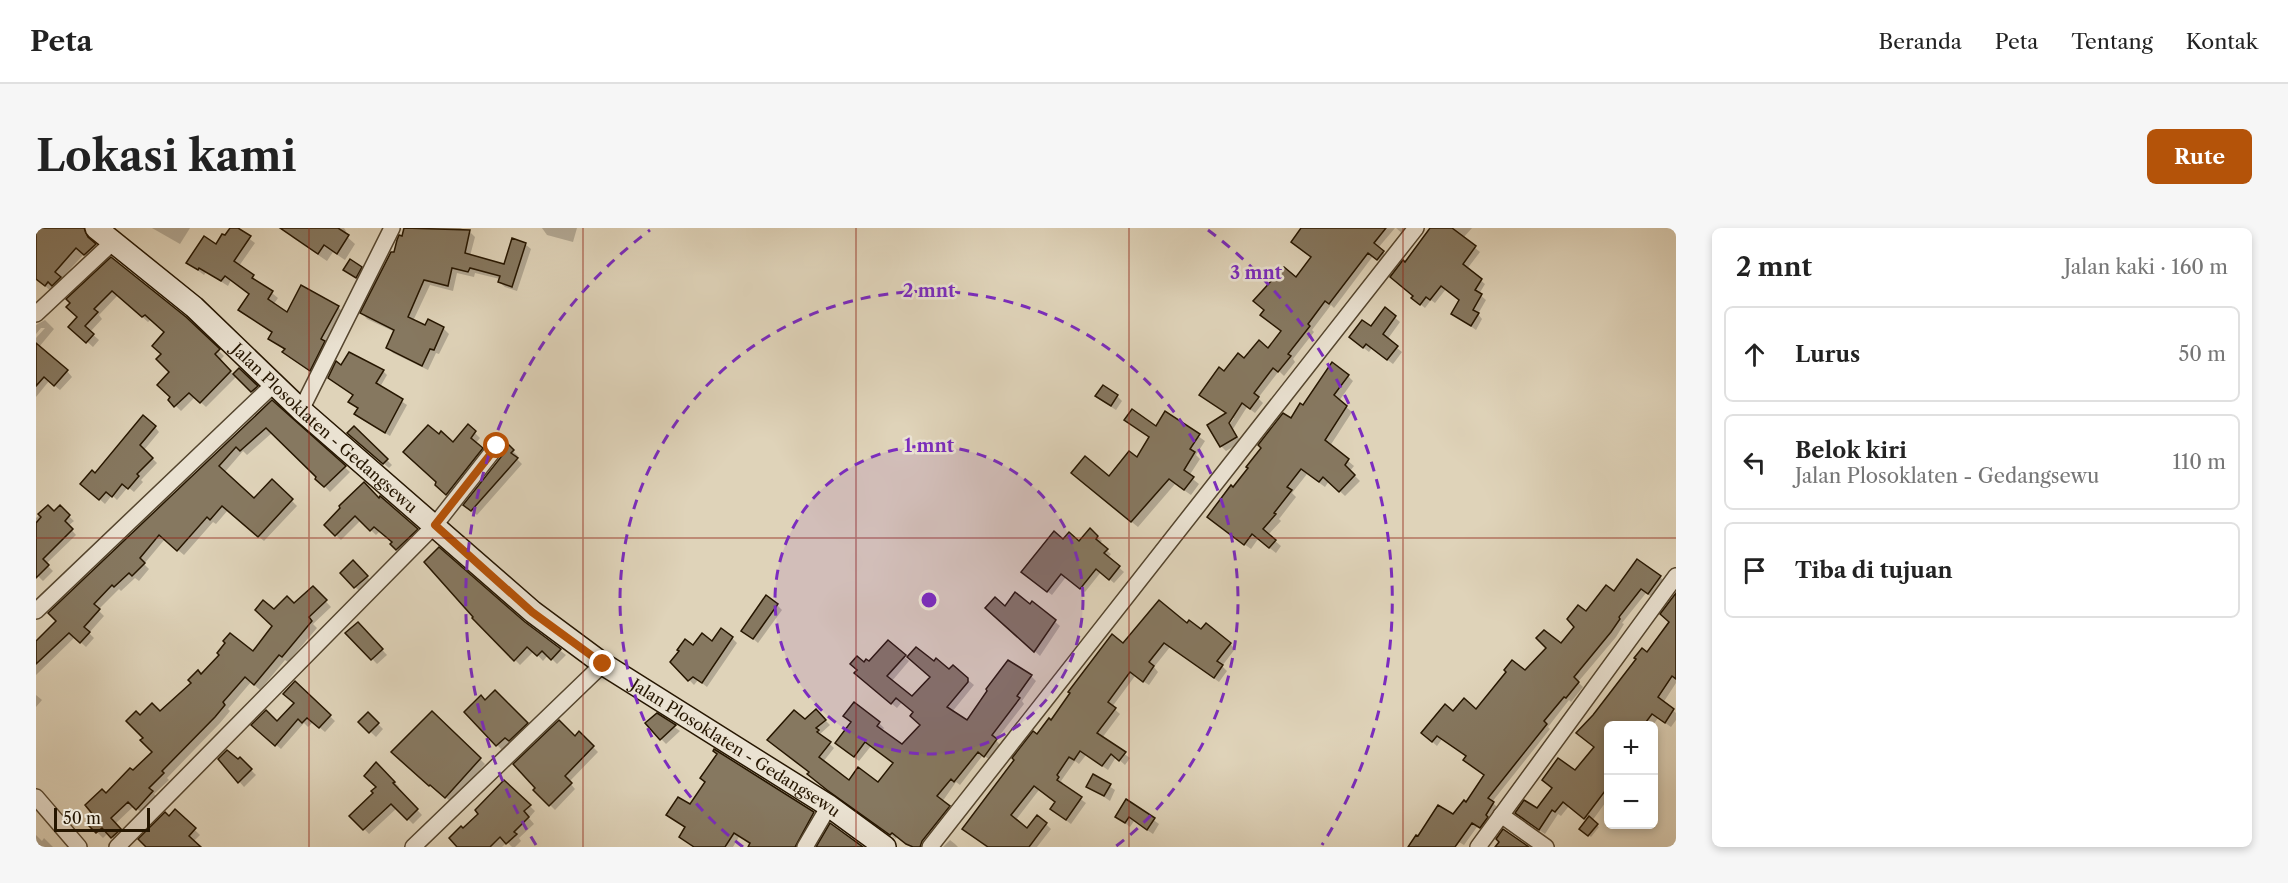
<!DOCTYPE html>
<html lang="id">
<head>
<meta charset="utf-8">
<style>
	:root { --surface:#fff; --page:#f6f6f6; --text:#222; --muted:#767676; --line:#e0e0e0; --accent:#b45309 }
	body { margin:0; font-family:"Libre Caslon Text",serif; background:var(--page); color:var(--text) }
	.controls { position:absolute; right:18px; bottom:18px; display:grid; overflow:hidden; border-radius:9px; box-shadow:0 3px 9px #0003 }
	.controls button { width:54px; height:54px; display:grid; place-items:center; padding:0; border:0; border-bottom:2px solid var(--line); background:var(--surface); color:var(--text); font:30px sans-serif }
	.scale { position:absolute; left:18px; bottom:15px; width:96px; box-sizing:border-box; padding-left:6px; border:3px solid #261600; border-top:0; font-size:16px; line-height:21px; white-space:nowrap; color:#261600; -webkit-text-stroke:4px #eae2d2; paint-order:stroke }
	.stop { position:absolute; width:18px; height:18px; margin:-14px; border:4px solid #b45309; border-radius:50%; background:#fff }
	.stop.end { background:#b45309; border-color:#fff; box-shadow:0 2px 6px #0008 }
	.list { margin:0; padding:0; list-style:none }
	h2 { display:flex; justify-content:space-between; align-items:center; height:78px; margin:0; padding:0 24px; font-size:26px }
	h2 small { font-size:20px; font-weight:400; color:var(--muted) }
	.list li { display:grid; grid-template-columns:39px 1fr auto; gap:18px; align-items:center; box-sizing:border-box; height:96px; margin:0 12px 12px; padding:0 12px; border:2px solid var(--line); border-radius:9px }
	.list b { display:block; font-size:22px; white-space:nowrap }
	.list p { margin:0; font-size:20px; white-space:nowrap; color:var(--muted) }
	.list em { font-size:20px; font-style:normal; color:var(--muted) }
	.icon { flex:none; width:33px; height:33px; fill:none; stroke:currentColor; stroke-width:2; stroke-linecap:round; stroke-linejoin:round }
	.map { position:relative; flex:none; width:1640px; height:619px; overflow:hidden; border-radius:9px }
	header { display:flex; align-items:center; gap:36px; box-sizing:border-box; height:84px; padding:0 30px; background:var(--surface); border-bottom:2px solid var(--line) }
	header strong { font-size:28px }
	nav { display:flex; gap:33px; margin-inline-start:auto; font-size:21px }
	.intro { display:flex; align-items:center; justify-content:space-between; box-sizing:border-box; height:144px; padding:0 36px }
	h1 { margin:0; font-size:42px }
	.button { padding:15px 27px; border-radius:9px; background:var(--accent); color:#fff; font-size:21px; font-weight:700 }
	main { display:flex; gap:36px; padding:0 36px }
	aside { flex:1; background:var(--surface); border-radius:9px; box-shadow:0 3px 9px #0003 }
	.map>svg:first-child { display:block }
	.shadow { fill:#0003; fill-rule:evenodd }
	.building { fill:#867860; stroke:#261600; stroke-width:1.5 }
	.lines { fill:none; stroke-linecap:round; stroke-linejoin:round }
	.street-casing { stroke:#54452e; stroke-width:18 }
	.secondary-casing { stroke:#261600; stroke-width:24 }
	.street { stroke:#eae2d2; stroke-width:15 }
	.secondary { stroke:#eae2d2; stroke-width:21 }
	.route { stroke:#b45309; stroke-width:8 }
	.grid { fill:none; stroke:#8f2418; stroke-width:1.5; stroke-opacity:0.55 }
	.ring { fill:none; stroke:#7b2cbf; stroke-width:3; stroke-dasharray:10 8 }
	.labels { text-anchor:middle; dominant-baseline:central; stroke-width:5; stroke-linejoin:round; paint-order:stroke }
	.street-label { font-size:16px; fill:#261600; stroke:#eae2d2 }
	.centre { fill:#7b2cbf; stroke:#eae2d2; stroke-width:3 }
	.ring-label { font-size:18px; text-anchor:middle; font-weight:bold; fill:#7b2cbf; stroke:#eae2d2; stroke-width:5; stroke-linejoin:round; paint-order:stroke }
</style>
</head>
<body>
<header>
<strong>Peta</strong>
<nav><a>Beranda</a><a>Peta</a><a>Tentang</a><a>Kontak</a></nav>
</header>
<div class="intro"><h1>Lokasi kami</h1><a class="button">Rute</a></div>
<main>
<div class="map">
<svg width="1640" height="619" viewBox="0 0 1640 619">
	<rect width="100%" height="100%" fill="#dfd3b9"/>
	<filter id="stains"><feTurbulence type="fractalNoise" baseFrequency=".00333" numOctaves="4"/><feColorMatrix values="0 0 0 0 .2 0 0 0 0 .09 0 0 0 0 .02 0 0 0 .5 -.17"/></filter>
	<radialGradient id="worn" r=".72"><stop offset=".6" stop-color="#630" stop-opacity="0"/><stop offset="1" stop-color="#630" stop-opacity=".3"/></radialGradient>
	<!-- shadow -->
	<g class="shadow">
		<path d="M0 0H57L54 5 55 13 66 24 56 33 48 26 25 51 31 57 16 64 0 50Z"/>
		<path d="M116 0H154L144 16Z"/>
		<path d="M196 0H199L219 15 203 38 242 70 237 77 251 86 302 79 307 84 280 147 254 130 248 124 249 122 234 110 237 106 204 82 214 66 195 52 192 58 170 44 168 47 152 35 180 18Z"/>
		<path d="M251 0H308L310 3 308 6 319 16 309 32 297 24 291 33 257 10 250 2Z"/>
		<path d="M369 0H424L433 3 439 9 434 28 469 38 489 16 495 21 481 63 469 59 463 54 464 51 439 45 438 49 421 45 417 63 394 57 377 93 390 99 393 93 407 100 413 106 403 126 400 125 392 142 357 125 352 120 359 104 331 91 326 85 358 26Z"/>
		<path d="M506 0H541L537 14 511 7Z"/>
		<path d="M1267 0H1359L1342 20 1352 29 1346 35 1337 28 1298 80 1295 77 1276 102 1278 104 1257 131 1259 134 1248 148 1243 143 1222 170 1227 175 1219 185 1211 179 1197 201 1205 214 1190 223 1185 218 1192 186 1188 145 1209 132 1232 122 1246 104 1260 51 1276 30 1262 19ZM1194 190H1198L1190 202Z"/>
		<path d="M1360 0H1371L1367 6Z"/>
		<path d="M1395 0H1436L1427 10 1444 24 1431 41 1449 56 1443 66 1450 72 1442 86 1446 91 1440 102 1417 86 1425 72 1410 61 1399 75 1395 72 1389 80 1382 74 1379 68 1369 36Z"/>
		<path d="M76 31 149 90 188 128 183 133 198 147 203 142 226 164 221 168 201 148 170 179 159 169 145 183 134 172 136 169 135 144 127 126 130 105 115 91 112 94 82 67 63 87 66 91 54 104 63 112 57 119 34 98 43 89Z"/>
		<path d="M325 40 330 45 326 54 309 42Z"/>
		<path d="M1349 81 1364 94 1351 112 1366 124 1357 136 1336 120 1333 124 1320 114 1335 100Z"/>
		<path d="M9 92 18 101 3 119 0 116V110L9 100H5L0 106V97Z"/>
		<path d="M0 129 31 143 36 149 24 162 13 153 0 169Z"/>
		<path d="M347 143 351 147 344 159 371 177 354 208 325 191 320 186 323 181 314 174 318 167 294 150Z"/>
		<path d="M1312 148 1317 153 1303 173 1316 184 1294 218 1318 238 1314 243 1324 253 1309 268 1293 253 1289 259 1271 246 1256 265 1260 269 1243 291 1245 293 1232 307 1245 318 1240 325 1222 311 1215 321 1178 294 1197 261 1255 192 1267 179Z"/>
		<path d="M1081 168 1086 173 1080 182 1066 173Z"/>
		<path d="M236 174 314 244 294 264 237 204 211 227 207 223 188 245 218 272 236 253 261 278 228 313 192 282 180 296 177 294 148 327 129 311 108 336 113 341 103 353 99 350 85 363 83 361 62 382 68 388 53 405 58 410 50 419 39 409 0 447V415Z"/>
		<path d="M1129 185 1169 213 1160 227 1164 231 1153 248 1163 256 1155 267 1139 256 1102 299 1043 251 1073 250 1101 231 1114 210 1090 192 1120 200Z"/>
		<path d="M432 198 444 210 439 216 451 226 416 271 406 262 417 216Z"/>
		<path d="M119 199 123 204 108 222 121 235 105 252 107 254 98 264 92 259 81 272 76 267 69 276 51 260 60 247Z"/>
		<path d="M318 200 356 237 353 240 318 210Z"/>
		<path d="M471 217 482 228 480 230 486 236 441 287 429 277 470 225Z"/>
		<path d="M343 272 386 306 366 326 344 303 340 307 325 292 305 312 290 297Z"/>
		<path d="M12 279 18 285 24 280 38 293 32 298 40 307 10 336 17 343 7 353 1 347 0 349V290Z"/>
		<path d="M1054 302 1066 313 1063 316 1075 326 1072 330 1088 344 1078 355 1065 344 1049 364 1030 349 1016 367 991 348 1027 313 1044 315Z"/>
		<path d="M317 334 336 354 324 364 306 345Z"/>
		<path d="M1624 349 1629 354 1617 370 1610 365 1586 395 1588 396 1580 409 1542 454 1547 459 1535 474 1533 472 1512 499 1514 501 1456 574 1462 580 1449 604 1441 599 1428 617 1423 614 1419 619H1373L1417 588 1430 576 1449 548 1432 529 1406 511 1401 518 1391 509 1417 485 1440 483 1526 417 1550 386 1578 365Z"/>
		<path d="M277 360 295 379 277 396 281 400 252 434 249 432 224 462 215 454 192 481 194 483 184 495 131 550 133 552 118 566 122 570 107 586 98 578 79 596 89 607 82 615 72 605 67 610 52 595 60 588 70 567 118 524 109 510 104 489 124 485 166 448 217 425 238 398V383L258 377Z"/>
		<path d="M1640 367V455L1627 475 1640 485V492L1635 499 1622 490 1617 497H1572V571L1556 593 1563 599 1555 609 1545 600 1551 593 1533 578 1525 588 1522 586 1509 606 1486 590 1501 582 1540 544 1559 520 1611 426 1635 394Z"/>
		<path d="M997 375 1024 398 1004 428 956 385 969 380 994 378Z"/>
		<path d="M741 377 746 382 722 415 707 402Z"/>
		<path d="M488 395 530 427 521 436 512 427 507 433 498 423 484 437 446 398Z"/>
		<path d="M322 396 351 427 341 436 312 405Z"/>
		<path d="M1151 397 1194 416 1199 421 1186 438 1191 443 1183 454 1134 419 1118 439 1122 444 1113 457 1099 448 1076 479 1084 486 1066 510 1094 530 1089 537 1080 529 1072 542 1050 527 1043 536 1039 533 1025 553 1027 555 1025 557 1050 575 1035 596 1020 585V574L1003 562 979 593 991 602 1010 596 1015 601 1001 619H950L933 606 1002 509 1088 417Z"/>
		<path d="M696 410 701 415 671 459 662 452 658 457 636 434 649 413 657 419Z"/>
		<path d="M852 414 873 433 856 453 877 470 917 439 938 457 916 484 931 494 995 448 1000 453 986 473 988 476 960 512 964 517 954 532 947 527 924 557 920 554 906 574 918 584 891 619H877L861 608 860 611 798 566 774 544 769 494 780 483 794 497 784 506 786 509 798 520 787 534 814 554 842 556 858 535 835 518 823 533 806 519 843 495 848 500 846 503 866 518 886 498 879 485 866 474 861 480 825 450 828 436H833Z"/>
		<path d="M259 456 299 493 289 504 277 494 272 499 268 495 245 521 223 502 241 495 260 475Z"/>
		<path d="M459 464 496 501 479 517 475 514 466 522 430 485 449 474Z"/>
		<path d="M0 467 6 472 0 479Z"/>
		<path d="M396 485 449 536 415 574 400 561 399 562 357 524Z"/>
		<path d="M332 486 347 501 340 509 324 494Z"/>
		<path d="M621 487 644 503 630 516 611 496Z"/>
		<path d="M543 505 562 524 533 554 539 561 519 582 499 562Z"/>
		<path d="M184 531 202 533 204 531 220 547 208 559Z"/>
		<path d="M341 536 363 559 361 561 386 587 377 596 361 580 333 606 316 588 339 565 342 559Z"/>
		<path d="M1058 548 1079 562 1074 573 1052 558Z"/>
		<path d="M468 554 499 583 493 590 498 596 483 610 485 613 479 619H476L471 614 466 619H423L427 602 444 586Z"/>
		<path d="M1091 573 1123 596 1117 606 1098 593 1094 599 1080 588Z"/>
		<path d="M654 578 777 585 782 590 766 619H718L703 609 697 619H658L645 609 650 600 632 587Z"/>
		<path d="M139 583 164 607 157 614 133 590Z"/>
		<path d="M0 607 6 613 8 610 17 619H0Z"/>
		<path d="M914 612 919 616 922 619H907Z"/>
	</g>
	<!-- building -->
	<g class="building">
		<path d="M0 0H48L52 9 60 16 48 27 40 20 19 44 25 49 16 58 12 54 9 58 0 51Z"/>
		<path d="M194 0H202L215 8 198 33 218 47 216 50 237 63 232 71 251 84 265 57 303 78 285 111 289 113 274 143 246 124 249 121 232 111 236 104 202 82 213 66 189 48 185 53 163 40 162 42 150 35 168 8 180 16 186 6 189 7Z"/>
		<path d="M244 0H302L313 7 301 26 288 17 282 26Z"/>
		<path d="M368 0 434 2 429 25 468 36 476 10 490 15 476 59 462 54 464 48 434 40 432 44 416 40 412 58 388 52 372 89 389 97 392 91 408 99 398 122 394 121 386 138 350 120 358 102 324 85 355 24H358L361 12 363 7 366 8Z"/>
		<path d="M1265 0H1350L1338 15 1348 23 1341 32 1332 25 1293 76 1289 73 1272 96 1274 98 1252 126 1255 128 1242 144 1237 140 1218 165 1223 169 1214 181 1206 175 1193 195 1201 209 1184 219 1171 197 1190 185 1163 167 1183 139 1188 143 1202 125 1208 130 1223 112 1232 120 1245 103 1224 87 1228 82 1217 73 1248 39 1260 49 1275 29 1255 14Z"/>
		<path d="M1394 0H1416L1440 18 1427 36 1446 51 1439 62 1446 66 1437 82 1443 85 1435 98 1415 86 1423 72 1405 58 1394 72 1390 69 1384 77 1375 70 1377 68 1354 49 1367 32 1369 34Z"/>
		<path d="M75 29 150 89 184 121 179 126 195 143 164 175 153 165 138 179 132 172 134 169 121 157 133 144 120 131 125 126 116 118 128 104 109 87 106 89 76 63 58 81 62 84 49 98 58 106 50 115 32 99 41 89 30 79 34 75 30 71Z"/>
		<path d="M314 31 326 39 320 50 307 42Z"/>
		<path d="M1349 79 1360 88 1347 106 1362 118 1351 132 1330 116 1327 120 1313 109 1326 92 1335 98Z"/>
		<path d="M0 115 32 142 18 158 8 149 0 158Z"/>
		<path d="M313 124 348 142 340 155 367 171 349 205 318 186 322 180 312 174 317 167 292 150 300 133 305 137Z"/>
		<path d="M1296 134 1313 147 1298 167 1311 178 1289 212 1313 231 1309 237 1319 247 1303 264 1287 249 1283 254 1265 241 1251 259 1256 262 1238 285 1240 286 1227 301 1240 312 1233 320 1216 306 1208 317 1171 289 1195 257 1197 259 1212 240 1210 239 1225 220 1222 217 1247 185 1255 190 1264 175 1267 177Z"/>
		<path d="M203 140 222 158 215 164 197 146Z"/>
		<path d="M1067 157 1082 167 1075 178 1059 168Z"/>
		<path d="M236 172 310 238 288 259 279 251 280 249 230 200 204 223 200 219 183 238 218 270 236 251 257 271 222 309 186 278 174 292 171 289 141 323 123 307 104 330 109 335 96 348 93 345 78 359 76 357 58 376 64 381 48 399 54 404 44 415 33 405 0 436V413L20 393 12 385Z"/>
		<path d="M1096 181 1120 198 1129 183 1164 206 1154 221 1159 224 1148 242 1158 249 1148 262 1133 251 1095 294 1035 245 1049 228 1073 248 1093 223 1101 229 1113 209 1088 192Z"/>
		<path d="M107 187 120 198 104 217 117 230 101 246 103 248 92 261 86 256 76 269 70 264 63 272 44 256 56 242 59 245Z"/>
		<path d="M432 196 440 203 435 210 447 220 410 267 399 257 400 254 367 224 392 197 403 206 405 203 417 214Z"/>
		<path d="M318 198 352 231 347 236 311 205Z"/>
		<path d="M470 214 478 222 475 225 482 230 435 283 427 277 469 224Z"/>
		<path d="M328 254 343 270 344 268 382 301 360 322 354 316 356 314 338 299 334 303 319 288 299 308 288 297 304 280 303 278Z"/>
		<path d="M12 277 18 283 24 277 34 287 29 293 37 301 7 331 13 337 0 350V295L5 289 2 286Z"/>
		<path d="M1054 300 1062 308 1060 311 1072 321 1068 325 1084 338 1073 352 1060 341 1044 361 1025 346 1011 364 985 344 1018 303 1027 311 1033 304 1043 313Z"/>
		<path d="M403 319 489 394 525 421 515 432 506 423 501 428 491 419 478 433 436 390 437 389 388 334Z"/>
		<path d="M1601 331 1625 348 1612 366 1605 361 1583 389 1584 391 1575 404 1538 449 1543 454 1530 470 1528 469 1508 493 1511 496 1452 570 1458 574 1450 587 1452 589 1444 600 1436 595 1419 619H1372L1380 607 1382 608 1402 577 1417 586 1428 572 1430 574 1448 547 1427 532 1430 528 1401 508 1396 514 1385 505 1409 476 1417 483 1428 470 1440 481 1470 444 1468 442 1476 432 1489 442 1510 420 1500 410 1508 402 1525 415 1538 399 1531 391 1542 377 1550 383 1570 357 1578 363Z"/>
		<path d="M317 332 332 348 318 360 304 345Z"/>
		<path d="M277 358 291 372 273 389 276 393 246 429 243 427 218 457 209 449 187 474 189 477 179 489 126 543 128 545 113 560 117 563 100 582 92 574 75 590 85 601 75 610 66 600 60 605 50 595 58 588 49 577 66 561 70 565 94 540 97 542 116 524 104 512 107 510 90 493 100 483 104 487 116 475 124 483 155 455 152 452 162 442 165 446 183 427 181 425 189 415 187 413 194 405 217 423 236 398 219 382 227 372 238 381 251 368 258 375Z"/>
		<path d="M979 364 994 376 996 373 1020 392 998 424 949 380 959 369 969 378Z"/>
		<path d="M1640 365V451L1636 448 1622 469 1638 481 1629 495 1616 486 1607 498H1572V559L1548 591 1527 574 1519 584 1516 582 1503 602 1479 585 1488 572 1501 580 1516 560 1506 552 1522 530 1539 542 1558 519 1540 505 1557 487 1600 431 1598 430 1606 420 1611 424 1633 394 1624 386Z"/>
		<path d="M730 367 742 376 717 411 705 403Z"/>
		<path d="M1123 372 1151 395 1153 392 1165 401 1170 395 1195 415 1181 433 1187 437 1178 450 1128 415 1113 434 1118 438 1107 454 1094 444 1072 474 1080 480 1061 505 1090 524 1083 533 1075 526 1066 538 1044 523 1038 532 1033 529 1021 547 1023 549 1021 552 1046 569 1030 592 1014 581 1019 574 998 558 975 587 991 600 1001 587 1011 595 993 619H952L926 601 978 532 976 530 997 503 1001 506 1013 490 1015 492 1034 465 1032 464 1076 406 1087 415Z"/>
		<path d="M322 394 347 421 335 432 309 405Z"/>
		<path d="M685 400 697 409 666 455 657 449 652 453 634 434 643 423 641 422 649 411 657 417 666 405 676 413Z"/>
		<path d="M852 412 870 427 851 448 876 468 894 449 871 429 880 419 898 433 900 430 913 441 917 437 932 450V454L911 479 931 492 951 463 950 461 972 432 996 447 981 468 984 470 956 507 961 511 948 529 942 524 918 554 915 551 901 568 914 578 886 613 884 619H877L870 616 856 605 854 607 791 562 771 546 773 544 731 512 758 482 769 491 780 481 790 492 780 500 783 502 781 504 795 514 783 529 813 552 822 539 842 554 857 535 829 514 818 529 799 515 815 494 807 488 818 474 844 494 841 498 866 516 884 497 874 488 877 484 860 470 855 476 818 445 821 442 814 436 821 428 828 434 830 431 833 433Z"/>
		<path d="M259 453 295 487 283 500 271 490 266 495 262 491 239 518 215 497 230 482 241 493 258 475 247 466Z"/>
		<path d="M459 462 492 495 473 513 469 510 460 518 428 484 445 467 449 472Z"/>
		<path d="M396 483 445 530 409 570 394 557 393 558 355 524Z"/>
		<path d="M332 484 343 495 333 505 322 494Z"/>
		<path d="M621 485 640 497 624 512 609 495Z"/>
		<path d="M523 492 539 508 543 503 558 518 529 548 536 555 513 578 497 562 499 560 477 536Z"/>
		<path d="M678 521 778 584 759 619H712L714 615 698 605 689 619H658L643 609 649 599 630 587 642 569 654 576 669 554 664 550 681 526 677 523Z"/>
		<path d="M191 522 202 531 204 529 216 541 202 555 182 531Z"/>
		<path d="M340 534 359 554 357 555 382 581 371 592 355 576 327 602 313 588 337 565 335 563 340 559 328 548Z"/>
		<path d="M1057 546 1075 556 1068 568 1050 559Z"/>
		<path d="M468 552 495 577 488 583 493 589 478 604 481 606 470 616 464 609 454 619H421L413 610 425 598 427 600 442 586 439 582Z"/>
		<path d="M1090 571 1119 590 1111 602 1093 589 1089 595 1079 589Z"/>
		<path d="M139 581 160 600 153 608 165 619H110L102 611 129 584 133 588Z"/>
		<path d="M1553 588 1562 596 1552 608 1543 601Z"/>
		<path d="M794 595 827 619H780Z"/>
		<path d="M1467 601 1493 619H1459L1463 614 1460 611Z"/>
	</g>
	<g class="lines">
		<defs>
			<g id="street">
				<path d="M0 86 77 14"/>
				<path d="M265 182 356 0"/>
				<path d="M0 383 238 156"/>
				<path d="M0 569 43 619"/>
				<path d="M1465 587 1510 619"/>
				<path d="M81 619 399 297 461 218"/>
				<path d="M377 619 567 436"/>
				<path d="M769 619 793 578"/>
				<path d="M894 619 1380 0"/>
				<path d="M1442 619 1640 348"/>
			</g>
			<g id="secondary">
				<path id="s1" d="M60 0 158 79 265 182 497 384 567 436 793 578 849 619"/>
			</g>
		</defs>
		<!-- street casing -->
		<use href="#street" class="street-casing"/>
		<!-- secondary casing -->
		<use href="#secondary" class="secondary-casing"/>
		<!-- street -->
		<use href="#street" class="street"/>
		<!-- secondary -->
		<use href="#secondary" class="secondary"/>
	</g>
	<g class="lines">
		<!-- route -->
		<path class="route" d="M461 218 399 297 496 384 567 436"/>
	</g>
	<!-- grid -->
	<path class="grid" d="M273 0V619M547 0V619M820 0V619M1093 0V619M1367 0V619M0 310H1640"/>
	<!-- distance rings -->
	<circle cx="893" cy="372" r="154" fill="#7b2cbf" fill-opacity=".12"/>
	<g class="ring">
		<circle cx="893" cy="372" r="154"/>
		<path d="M707 619A309 309 0 1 1 1079 619"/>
		<path d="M500 617A463 463 0 0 1 614 2M1172 2A463 463 0 0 1 1286 617"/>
	</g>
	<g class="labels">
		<!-- street labels -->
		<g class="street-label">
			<text stroke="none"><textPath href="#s1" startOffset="304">Jalan Plosoklaten - Gedangsewu</textPath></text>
			<text stroke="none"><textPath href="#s1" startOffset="826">Jalan Plosoklaten - Gedangsewu</textPath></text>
		</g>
	</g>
	<circle cx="893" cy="372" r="9" class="centre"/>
	<g class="ring-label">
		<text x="1220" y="51">3 mnt</text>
		<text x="893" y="69">2 mnt</text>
		<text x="893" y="224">1 mnt</text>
	</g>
	<rect width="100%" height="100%" filter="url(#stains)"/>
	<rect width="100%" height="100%" fill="url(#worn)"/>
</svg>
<div class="controls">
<button>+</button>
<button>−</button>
</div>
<div class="scale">50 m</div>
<div class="stop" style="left:461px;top:218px"></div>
<div class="stop end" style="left:567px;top:436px"></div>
</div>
<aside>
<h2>2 mnt<small>Jalan kaki · 160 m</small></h2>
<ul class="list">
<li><svg class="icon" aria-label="ahead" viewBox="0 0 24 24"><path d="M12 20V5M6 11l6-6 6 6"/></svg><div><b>Lurus</b></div><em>50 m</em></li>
<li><svg class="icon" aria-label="left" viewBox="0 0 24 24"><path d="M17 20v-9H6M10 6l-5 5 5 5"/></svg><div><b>Belok kiri</b><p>Jalan Plosoklaten - Gedangsewu</p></div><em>110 m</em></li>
<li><svg class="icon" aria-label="arrive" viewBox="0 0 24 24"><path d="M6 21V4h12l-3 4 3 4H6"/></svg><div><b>Tiba di tujuan</b></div></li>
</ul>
</aside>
</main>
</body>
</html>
